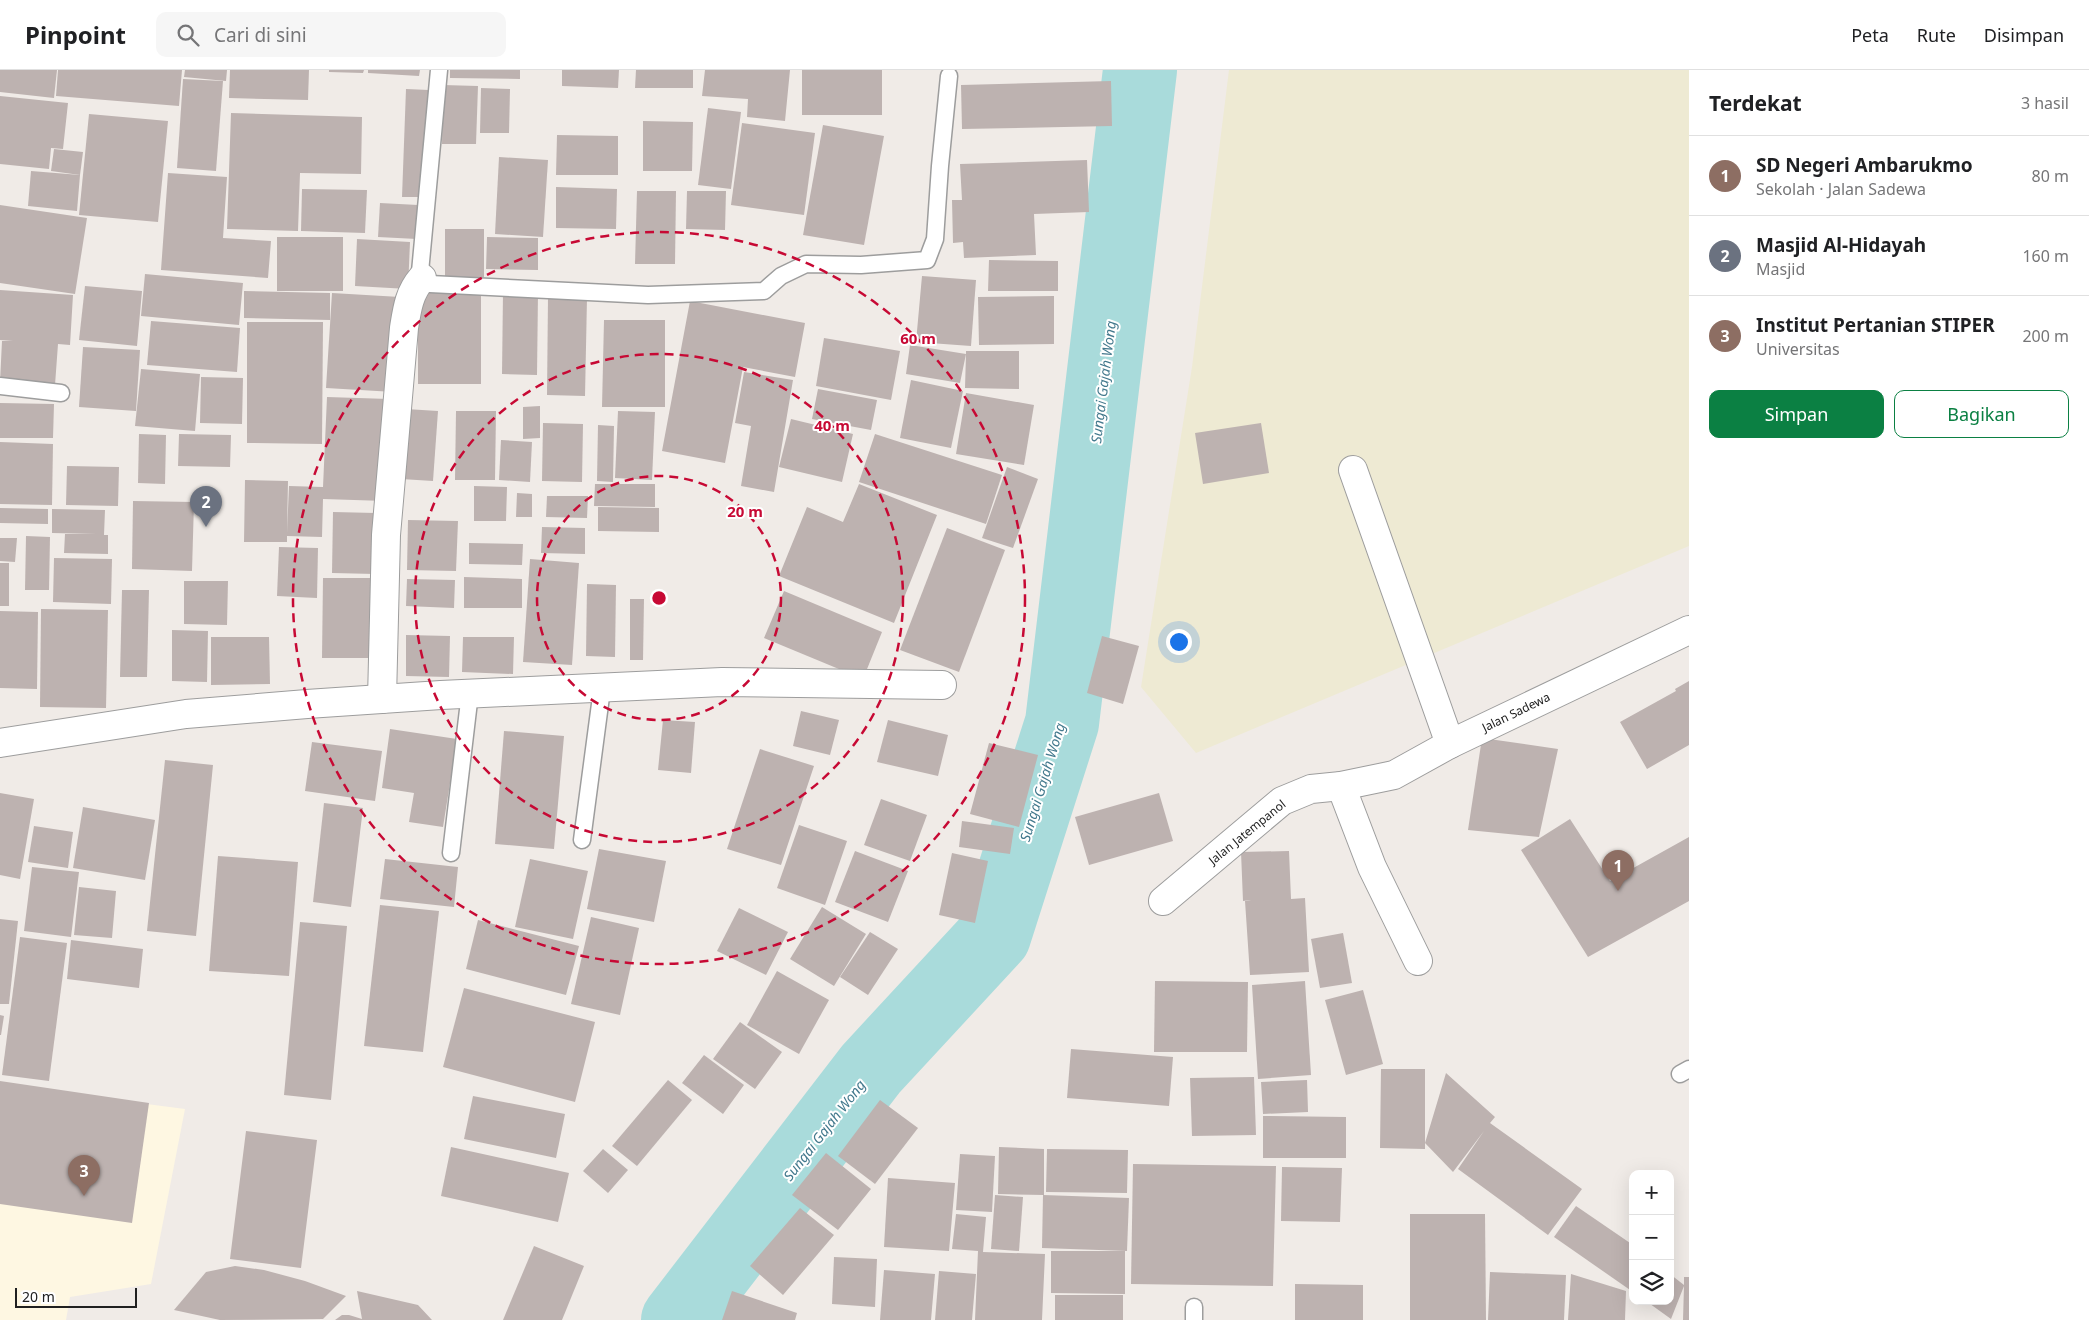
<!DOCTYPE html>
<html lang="id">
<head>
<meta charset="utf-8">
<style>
	:root { --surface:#fff; --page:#f6f6f6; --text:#202124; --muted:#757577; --line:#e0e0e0; --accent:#0b8043 }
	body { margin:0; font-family:"Noto Sans",sans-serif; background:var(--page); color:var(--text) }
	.controls { position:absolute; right:15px; bottom:15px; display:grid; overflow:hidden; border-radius:10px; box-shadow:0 5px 20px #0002 }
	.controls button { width:45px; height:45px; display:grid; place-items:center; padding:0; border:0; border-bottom:1px solid var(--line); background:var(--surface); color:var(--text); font:25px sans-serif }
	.scale { position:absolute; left:15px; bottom:12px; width:122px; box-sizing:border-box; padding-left:5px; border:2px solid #202020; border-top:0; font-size:14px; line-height:18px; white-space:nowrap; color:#202020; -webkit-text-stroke:4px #fff; paint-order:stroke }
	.you { position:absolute; left:1178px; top:571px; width:18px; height:18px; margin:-12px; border:4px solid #fff; border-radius:50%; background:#1a73e8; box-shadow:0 0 0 8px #1a73e833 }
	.badge { display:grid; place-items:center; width:32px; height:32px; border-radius:50%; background:var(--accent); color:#fff; font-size:16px; font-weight:700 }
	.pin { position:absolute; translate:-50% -41px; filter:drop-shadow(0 1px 2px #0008) }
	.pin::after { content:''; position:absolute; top:26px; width:18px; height:15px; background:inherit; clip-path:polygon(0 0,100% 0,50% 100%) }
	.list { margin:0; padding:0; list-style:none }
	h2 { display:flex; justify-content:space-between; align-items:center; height:65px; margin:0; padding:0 20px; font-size:21px }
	h2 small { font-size:16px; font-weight:400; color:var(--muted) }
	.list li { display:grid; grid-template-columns:32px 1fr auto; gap:15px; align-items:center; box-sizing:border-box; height:80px; padding:0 20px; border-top:1px solid var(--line) }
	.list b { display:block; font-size:19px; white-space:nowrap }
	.list p { margin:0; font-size:16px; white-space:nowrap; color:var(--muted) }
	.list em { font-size:16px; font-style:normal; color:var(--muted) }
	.actions { display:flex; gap:10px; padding:15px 20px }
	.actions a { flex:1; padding:11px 0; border:1px solid var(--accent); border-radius:10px; text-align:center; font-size:18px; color:var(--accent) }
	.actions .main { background:var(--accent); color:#fff }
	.icon { flex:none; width:28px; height:28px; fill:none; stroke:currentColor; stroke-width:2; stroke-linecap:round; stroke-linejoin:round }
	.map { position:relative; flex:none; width:1689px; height:1250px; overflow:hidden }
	header { display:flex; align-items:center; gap:30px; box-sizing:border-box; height:70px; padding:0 25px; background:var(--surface); border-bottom:1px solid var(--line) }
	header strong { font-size:24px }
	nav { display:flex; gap:28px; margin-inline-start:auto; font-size:18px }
	.search { width:350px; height:45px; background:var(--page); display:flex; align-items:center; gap:12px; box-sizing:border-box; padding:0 18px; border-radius:10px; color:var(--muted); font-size:19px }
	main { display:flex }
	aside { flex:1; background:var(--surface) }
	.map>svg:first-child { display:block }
	.education { fill:#fef7e2 }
	.farmland { fill:#eeead3 }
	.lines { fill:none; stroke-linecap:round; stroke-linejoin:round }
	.river { stroke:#a9dbdb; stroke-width:74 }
	.building { fill:#bdb2b0 }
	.service-casing { stroke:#9d9d9d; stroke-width:19 }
	.minor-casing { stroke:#9d9d9d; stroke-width:30 }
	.service { stroke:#fff; stroke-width:16 }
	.minor { stroke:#fff; stroke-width:28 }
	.ring { fill:none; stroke:#c70934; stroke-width:2.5; stroke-dasharray:9 6 }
	.labels { text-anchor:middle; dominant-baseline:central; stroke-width:4; stroke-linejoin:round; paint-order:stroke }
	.street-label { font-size:12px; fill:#202020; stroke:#fff }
	.water-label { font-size:14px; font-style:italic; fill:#43798d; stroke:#fff }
	.centre { fill:#c70934; stroke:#fff; stroke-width:2.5 }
	.ring-label { font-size:15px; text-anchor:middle; font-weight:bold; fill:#c70934; stroke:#fff; stroke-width:4; stroke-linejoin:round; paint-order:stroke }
</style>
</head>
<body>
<header>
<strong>Pinpoint</strong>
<div class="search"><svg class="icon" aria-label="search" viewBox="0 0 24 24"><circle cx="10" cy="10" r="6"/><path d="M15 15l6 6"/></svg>Cari di sini</div>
<nav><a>Peta</a><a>Rute</a><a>Disimpan</a></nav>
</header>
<main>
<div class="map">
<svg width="1689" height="1250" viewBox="0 0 1689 1250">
	<rect width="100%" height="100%" fill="#f0ebe7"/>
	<!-- education -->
	<path class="education" d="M0 1015 185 1039 151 1214 70 1227 66 1250H0Z"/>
	<!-- farmland -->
	<path class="farmland" d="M1229 0H1689V476L1196 683 1141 617 1192 297Z"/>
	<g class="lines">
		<!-- river -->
		<path class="river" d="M678 1250 871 999 994 866 1062 653 1140 0"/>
	</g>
	<!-- building -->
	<g class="building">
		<path d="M0 0H57L54 28 0 22Z"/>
		<path d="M58 0H182L179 36 56 26Z"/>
		<path d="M185 0H227L226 11 184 7Z"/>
		<path d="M230 0H309L308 30 229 28Z"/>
		<path d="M329 0H364L363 3 329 2Z"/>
		<path d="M368 0H420L419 6 368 3Z"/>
		<path d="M450 0H520V9L450 8Z"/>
		<path d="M562 0H619L618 18 562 16Z"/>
		<path d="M636 0H693V18H635Z"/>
		<path d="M705 0H790L785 51 747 47 748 29 702 26Z"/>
		<rect x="802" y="0" width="80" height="45"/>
		<path d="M183 9 223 11 216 101 177 98Z"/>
		<path d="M1111 11 1112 56 962 59 961 15Z"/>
		<path d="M443 15 478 16 476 74H442Z"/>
		<path d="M481 18 510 19 509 63H480Z"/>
		<path d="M406 19 429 20 424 127H402Z"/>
		<path d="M0 26 68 33 63 79 51 78 49 99 0 94Z"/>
		<path d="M708 38 741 42 731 119 698 115Z"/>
		<path d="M231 43 362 47 361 104 300 103 298 161 227 159Z"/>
		<path d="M89 44 168 51 158 152 79 145Z"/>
		<path d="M643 51 693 52 692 101H643Z"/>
		<path d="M742 53 815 63 804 145 731 135Z"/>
		<path d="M823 55 884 66 864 175 803 165Z"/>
		<path d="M557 65 618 66V105H556Z"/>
		<path d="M54 79 83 82 80 105 51 101Z"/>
		<path d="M499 87 548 90 543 167 495 164Z"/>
		<path d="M1087 90 1089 142 1034 144 1036 185 964 188 963 172 953 173 952 130H962L960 94Z"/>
		<path d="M31 101 80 105 77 141 28 136Z"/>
		<path d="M168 103 227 107 223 168 271 171 268 208 161 200Z"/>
		<path d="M556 117 617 119 616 159 556 158Z"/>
		<path d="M302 119 367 120 365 163 301 161Z"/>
		<path d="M637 121H676L675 194H635Z"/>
		<path d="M687 121H726L725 160 686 159Z"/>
		<path d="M380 133 418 135 417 169 378 167Z"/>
		<path d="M0 135 87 148 75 224 0 213Z"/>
		<rect x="445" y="159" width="39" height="48"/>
		<rect x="277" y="167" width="66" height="54"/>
		<path d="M487 167 538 168V200L486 199Z"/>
		<path d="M357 169 410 172 408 219 355 216Z"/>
		<path d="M989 190 1058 191V221H988Z"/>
		<path d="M145 204 243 213 239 255 141 246Z"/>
		<path d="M922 206 976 210 971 276 916 272Z"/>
		<path d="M85 216 142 221 137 276 79 270Z"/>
		<path d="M0 220 73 225 70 275 58 274 55 315 0 312 2 271H13L0 270Z"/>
		<path d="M244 221 330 223V250L244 248Z"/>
		<path d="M332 223 400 227 394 322 326 318Z"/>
		<rect x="418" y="223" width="63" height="91"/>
		<path d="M503 223H538L537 305 502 304Z"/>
		<path d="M1054 226V274L979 275 978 227Z"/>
		<path d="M548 227 587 228 585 326 547 325Z"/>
		<path d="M690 231 805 253 795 307 743 297 725 393 662 381Z"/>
		<path d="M604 250H665V337H602Z"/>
		<path d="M151 251 240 258 237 302 147 295Z"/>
		<path d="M247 252H323L322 374 247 373Z"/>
		<path d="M824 268 900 281 891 330 816 316Z"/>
		<path d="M910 275 966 284V281H1019V319L965 318 966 284 960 313 906 304Z"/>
		<path d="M83 277 140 280 136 341 79 337Z"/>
		<path d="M141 299 200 304 195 361 135 356Z"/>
		<path d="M744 302 793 310 774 422 741 416 751 356 735 353Z"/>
		<path d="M201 307 243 308 242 354 200 353Z"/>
		<path d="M911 310 963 321 951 378 900 368Z"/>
		<path d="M818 319 877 330 871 360 812 349Z"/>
		<path d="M966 323 1034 335 1024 395 956 384Z"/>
		<path d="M327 327 389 329 385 431 323 429 322 467 287 466V472H244L245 410 288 411 287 463 289 416 323 417Z"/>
		<path d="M0 333 54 334 53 368H0Z"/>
		<path d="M540 336V368L523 369V337Z"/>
		<path d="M406 339 438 341 433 411 401 409Z"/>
		<path d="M456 341H496L495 410H455Z"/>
		<path d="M618 341 655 342 652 410 615 408Z"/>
		<path d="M791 349 853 364 842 412 779 397Z"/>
		<path d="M543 353 583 354 582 412 542 411Z"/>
		<path d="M1261 353 1269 403 1203 414 1195 363Z"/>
		<path d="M598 355 614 356 613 412 597 411Z"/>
		<path d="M139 364 166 365 165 414 138 413Z"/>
		<path d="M179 364 231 365 230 397 178 396Z"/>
		<path d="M875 364 1002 405 986 454 859 412Z"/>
		<path d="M501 370 532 372 530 412 499 410Z"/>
		<path d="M0 372 53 374 52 435 0 434Z"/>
		<path d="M67 396 119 397 118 436 66 435Z"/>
		<path d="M1007 397 1038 409 1013 478 982 468Z"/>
		<path d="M595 414H655V437L594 436Z"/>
		<path d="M859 414 937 445 894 553 779 506 807 437 843 452Z"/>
		<path d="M474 416 507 417 506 451H474Z"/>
		<path d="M517 423 532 424V447H516Z"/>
		<path d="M547 426H588L587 448 546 447Z"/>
		<path d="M133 431 194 432 192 501 132 499Z"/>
		<path d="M598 437 659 438V462L598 461Z"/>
		<path d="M0 438 48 439V454L0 453Z"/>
		<path d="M52 439 105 440 104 465H108V484L64 483 65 464H96L52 463Z"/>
		<path d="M333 442 376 443 375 504 332 503Z"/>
		<path d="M408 450 458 451 456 501 407 500Z"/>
		<path d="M542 457 585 458V484L541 483Z"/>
		<path d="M947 458 1005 480 959 602 900 580Z"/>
		<path d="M26 466 50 467 49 520H25Z"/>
		<path d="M0 468H17L15 492 0 491Z"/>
		<path d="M469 473 523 474 522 495 469 494Z"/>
		<path d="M279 477 318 478 317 528 277 526Z"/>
		<path d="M54 488 112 489 111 534 53 532Z"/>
		<path d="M530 489 579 493 572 595 523 592Z"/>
		<rect x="0" y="493" width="9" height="43"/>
		<path d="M464 507 522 509V538H464Z"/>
		<path d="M323 508H378L377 588H322Z"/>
		<path d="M407 509 455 510 454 538 406 536Z"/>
		<path d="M184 511H228L227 555 184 554Z"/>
		<path d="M587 514 616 515 615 587 586 586Z"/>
		<path d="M122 520H149L147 607H120Z"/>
		<path d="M784 521 882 562 863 609 764 568Z"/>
		<path d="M630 529H644L643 590H630Z"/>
		<path d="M41 539 108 540 106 638 40 637Z"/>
		<path d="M0 541 38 542 37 619 0 618Z"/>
		<path d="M172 560 208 561 207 612 172 611Z"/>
		<path d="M406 565 450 566 449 607 406 606Z"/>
		<path d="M1102 566 1139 576 1123 634 1087 623Z"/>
		<path d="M211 567H269L270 614 211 615Z"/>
		<path d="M463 567H514L513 604 462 602Z"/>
		<path d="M1689 611V675L1647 699 1620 652 1676 621 1675 619Z"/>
		<path d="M801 641 839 650 830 685 793 676Z"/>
		<path d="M663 650 695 652 691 703 658 700Z"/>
		<path d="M888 650 948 665 938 706 877 692Z"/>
		<path d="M390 659 457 669 443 757 409 752 414 723 382 718Z"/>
		<path d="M504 661 564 666 554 779 495 774Z"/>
		<path d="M1482 668 1558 679 1539 767 1468 760Z"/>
		<path d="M312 672 382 681 375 731 305 721Z"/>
		<path d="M989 673 1038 685 1019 757 970 744Z"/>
		<path d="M760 679 814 696 781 795 727 779Z"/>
		<path d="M165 690 213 695 196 866 147 861Z"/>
		<path d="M0 723 34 729 20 809 0 805Z"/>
		<path d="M1159 723 1173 771 1089 795 1075 747Z"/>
		<path d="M881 729 927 745 910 791 864 775Z"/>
		<path d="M324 733 363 738 351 837 313 832Z"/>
		<path d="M83 737 155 750 145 810 73 798Z"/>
		<path d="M1570 749 1610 811 1689 767V831L1588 887 1521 780Z"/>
		<path d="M962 751 1014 758 1010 784 959 777Z"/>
		<path d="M799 755 847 771 825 835 777 818Z"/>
		<path d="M34 756 73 762 68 798 28 792Z"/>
		<path d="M599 779 666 791 654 852 587 839Z"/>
		<path d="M855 781 908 801 888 852 835 832Z"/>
		<path d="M1289 781 1291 829 1305 828 1309 902 1250 905 1245 831 1251 830 1243 831 1241 782Z"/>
		<path d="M952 783 988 791 975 853 939 845Z"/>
		<path d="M218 786 298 792 289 906 209 901Z"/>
		<path d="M385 789 458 797 454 837 380 829Z"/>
		<path d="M530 789 588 801 573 869 515 857Z"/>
		<path d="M32 797 79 802 71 867 24 861Z"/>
		<path d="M79 817 116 821 112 868 74 865Z"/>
		<path d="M380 835 439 841 423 982 364 976Z"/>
		<path d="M822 837 866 864 834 916 790 889Z"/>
		<path d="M739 838 788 862 766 905 717 881Z"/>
		<path d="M591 847 639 858 620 945 571 934Z"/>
		<path d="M0 849 18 851 9 934H0Z"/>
		<path d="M478 850 579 876 566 925 466 899Z"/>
		<path d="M300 852 347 856 331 1030 284 1025Z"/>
		<path d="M870 862 898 879 868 925 840 907Z"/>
		<path d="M1343 863 1352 913 1320 918 1311 869Z"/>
		<path d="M20 867 67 873 49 1011 2 1005Z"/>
		<path d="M71 870 143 879 139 918 67 909Z"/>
		<path d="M777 901 829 930 799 984 747 955Z"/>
		<path d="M1155 911 1248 912 1247 982H1154Z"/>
		<path d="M1305 911 1311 1005 1258 1009 1252 915Z"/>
		<path d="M464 918 595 952 575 1032 443 997Z"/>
		<path d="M1363 920 1383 994 1346 1005 1325 930Z"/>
		<path d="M0 945 4 946 1 965H0Z"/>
		<path d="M740 952 782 982 755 1019 713 989Z"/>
		<path d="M1071 979 1173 987 1169 1036 1067 1028Z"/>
		<path d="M704 985 744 1015 723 1044 682 1013Z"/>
		<path d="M1381 999H1425V1073L1446 1003 1495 1047 1490 1053 1582 1119 1548 1165 1458 1099 1484 1061 1453 1102 1425 1073V1079L1380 1078Z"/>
		<path d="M1254 1007 1256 1065 1192 1066 1190 1008Z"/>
		<path d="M668 1010 692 1030 637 1096 612 1076Z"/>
		<path d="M1307 1010 1308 1042 1263 1044 1261 1012Z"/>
		<path d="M0 1011 149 1033 132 1153 0 1134Z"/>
		<path d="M473 1026 565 1044 556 1088 464 1069Z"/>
		<path d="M880 1030 918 1058 875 1114 838 1086Z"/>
		<path d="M1263 1046 1346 1047V1088H1263Z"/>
		<path d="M246 1061 317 1070 301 1198 230 1189Z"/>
		<path d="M451 1077 569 1103 558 1152 441 1126Z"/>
		<path d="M999 1077 1044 1079V1125L998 1124Z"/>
		<path d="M603 1079 628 1100 608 1123 583 1101Z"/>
		<path d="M1047 1079 1128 1080 1127 1123 1046 1122Z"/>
		<path d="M826 1083 871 1119 838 1160 792 1125Z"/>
		<path d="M960 1084 995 1086 992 1142 956 1140Z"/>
		<path d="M1133 1094 1276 1096 1273 1216 1131 1214Z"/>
		<path d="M1282 1097 1342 1098 1340 1152 1281 1151Z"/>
		<path d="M888 1108 955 1113 949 1181 884 1177Z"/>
		<path d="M995 1125 1023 1127 1019 1181 991 1179Z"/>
		<path d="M1043 1125 1129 1128 1127 1181 1042 1178Z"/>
		<path d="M1576 1136 1633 1175V1222L1554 1167Z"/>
		<path d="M800 1138 834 1165 783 1225 750 1196Z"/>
		<path d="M956 1144 986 1147 983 1182 1045 1184 1042 1250H975L978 1181 952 1179Z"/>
		<path d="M1410 1144H1485L1486 1250H1410Z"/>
		<path d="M534 1176 584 1196 562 1250H503Z"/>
		<path d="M1051 1181H1125V1224L1051 1223Z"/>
		<path d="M834 1187 877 1189 875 1237 832 1234Z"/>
		<path d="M235 1196 264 1200 305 1211 346 1226 323 1249 220 1250 174 1240 206 1202Z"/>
		<path d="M884 1200 935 1204 931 1250H880Z"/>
		<path d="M939 1201 976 1204 972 1250H935Z"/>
		<path d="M1490 1202 1566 1205 1564 1250H1488Z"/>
		<path d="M1571 1204 1626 1221 1625 1250H1568Z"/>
		<path d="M1670 1204 1684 1215V1207H1689V1250H1683L1684 1216 1671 1249 1646 1231H1670Z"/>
		<path d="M1295 1214 1363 1215V1250H1295Z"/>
		<path d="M357 1221 418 1235 432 1250H335L342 1245H349L362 1249Z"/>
		<path d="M732 1221 797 1243 795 1250H722Z"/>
		<rect x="1055" y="1225" width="68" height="25"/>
	</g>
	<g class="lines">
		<defs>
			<g id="service">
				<path d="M439 0 420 202 422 208 430 214 648 225 764 221 781 206 806 194 861 195 927 190 935 169 940 96 949 6"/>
				<path d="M0 316 61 323"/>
				<path d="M582 770 602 619"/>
				<path d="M451 783 470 623"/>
				<path d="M1680 1004 1689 999"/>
				<path d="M1194 1250V1237"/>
			</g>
			<g id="minor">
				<path d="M1353 400 1450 674"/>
				<path d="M382 629 386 465 404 258C407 239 409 223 422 208"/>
				<path d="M0 673 186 644 307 634 441 625 722 612 942 615"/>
				<path d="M1341 716 1372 797 1418 891"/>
				<path d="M1163 831 1282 731 1311 719 1341 716 1394 705 1450 674 1689 560"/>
			</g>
		</defs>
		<!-- service casing -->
		<use href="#service" class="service-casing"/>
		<!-- minor casing -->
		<use href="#minor" class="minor-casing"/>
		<!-- service -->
		<use href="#service" class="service"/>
		<!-- minor -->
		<use href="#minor" class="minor"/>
	</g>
	<!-- distance rings -->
	<g class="ring">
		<circle cx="659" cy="528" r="122"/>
		<circle cx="659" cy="528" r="244"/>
		<circle cx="659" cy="528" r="366"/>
	</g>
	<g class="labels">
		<!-- street labels -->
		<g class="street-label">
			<text transform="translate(1516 642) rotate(-26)">Jalan Sadewa</text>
			<text transform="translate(1247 762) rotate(-39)">Jalan Jatempanol</text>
		</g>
		<!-- water labels -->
		<g class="water-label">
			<text transform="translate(1103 312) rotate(-83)">Sungai Gajah Wong</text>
			<text transform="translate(1042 712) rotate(-73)">Sungai Gajah Wong</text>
			<text transform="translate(824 1060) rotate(-52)">Sungai Gajah Wong</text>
		</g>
	</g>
	<circle cx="659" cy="528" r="8" class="centre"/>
	<g class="ring-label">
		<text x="918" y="274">60 m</text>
		<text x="832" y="361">40 m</text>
		<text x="745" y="447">20 m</text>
	</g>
</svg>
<div class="controls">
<button>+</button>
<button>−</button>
<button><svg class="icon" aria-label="layers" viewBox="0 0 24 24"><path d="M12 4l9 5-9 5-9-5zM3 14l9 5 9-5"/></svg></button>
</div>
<div class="scale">20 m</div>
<div class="you"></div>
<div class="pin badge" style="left:1618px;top:821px;background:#8d6e63">1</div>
<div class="pin badge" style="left:206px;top:457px;background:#6b7280">2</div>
<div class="pin badge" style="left:84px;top:1126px;background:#8d6e63">3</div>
</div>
<aside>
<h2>Terdekat<small>3 hasil</small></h2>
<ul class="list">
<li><span class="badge" style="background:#8d6e63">1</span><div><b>SD Negeri Ambarukmo</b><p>Sekolah · Jalan Sadewa</p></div><em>80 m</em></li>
<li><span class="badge" style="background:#6b7280">2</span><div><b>Masjid Al-Hidayah</b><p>Masjid</p></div><em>160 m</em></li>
<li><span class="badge" style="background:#8d6e63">3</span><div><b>Institut Pertanian STIPER</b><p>Universitas</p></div><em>200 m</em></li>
</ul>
<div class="actions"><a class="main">Simpan</a><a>Bagikan</a></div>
</aside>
</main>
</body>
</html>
